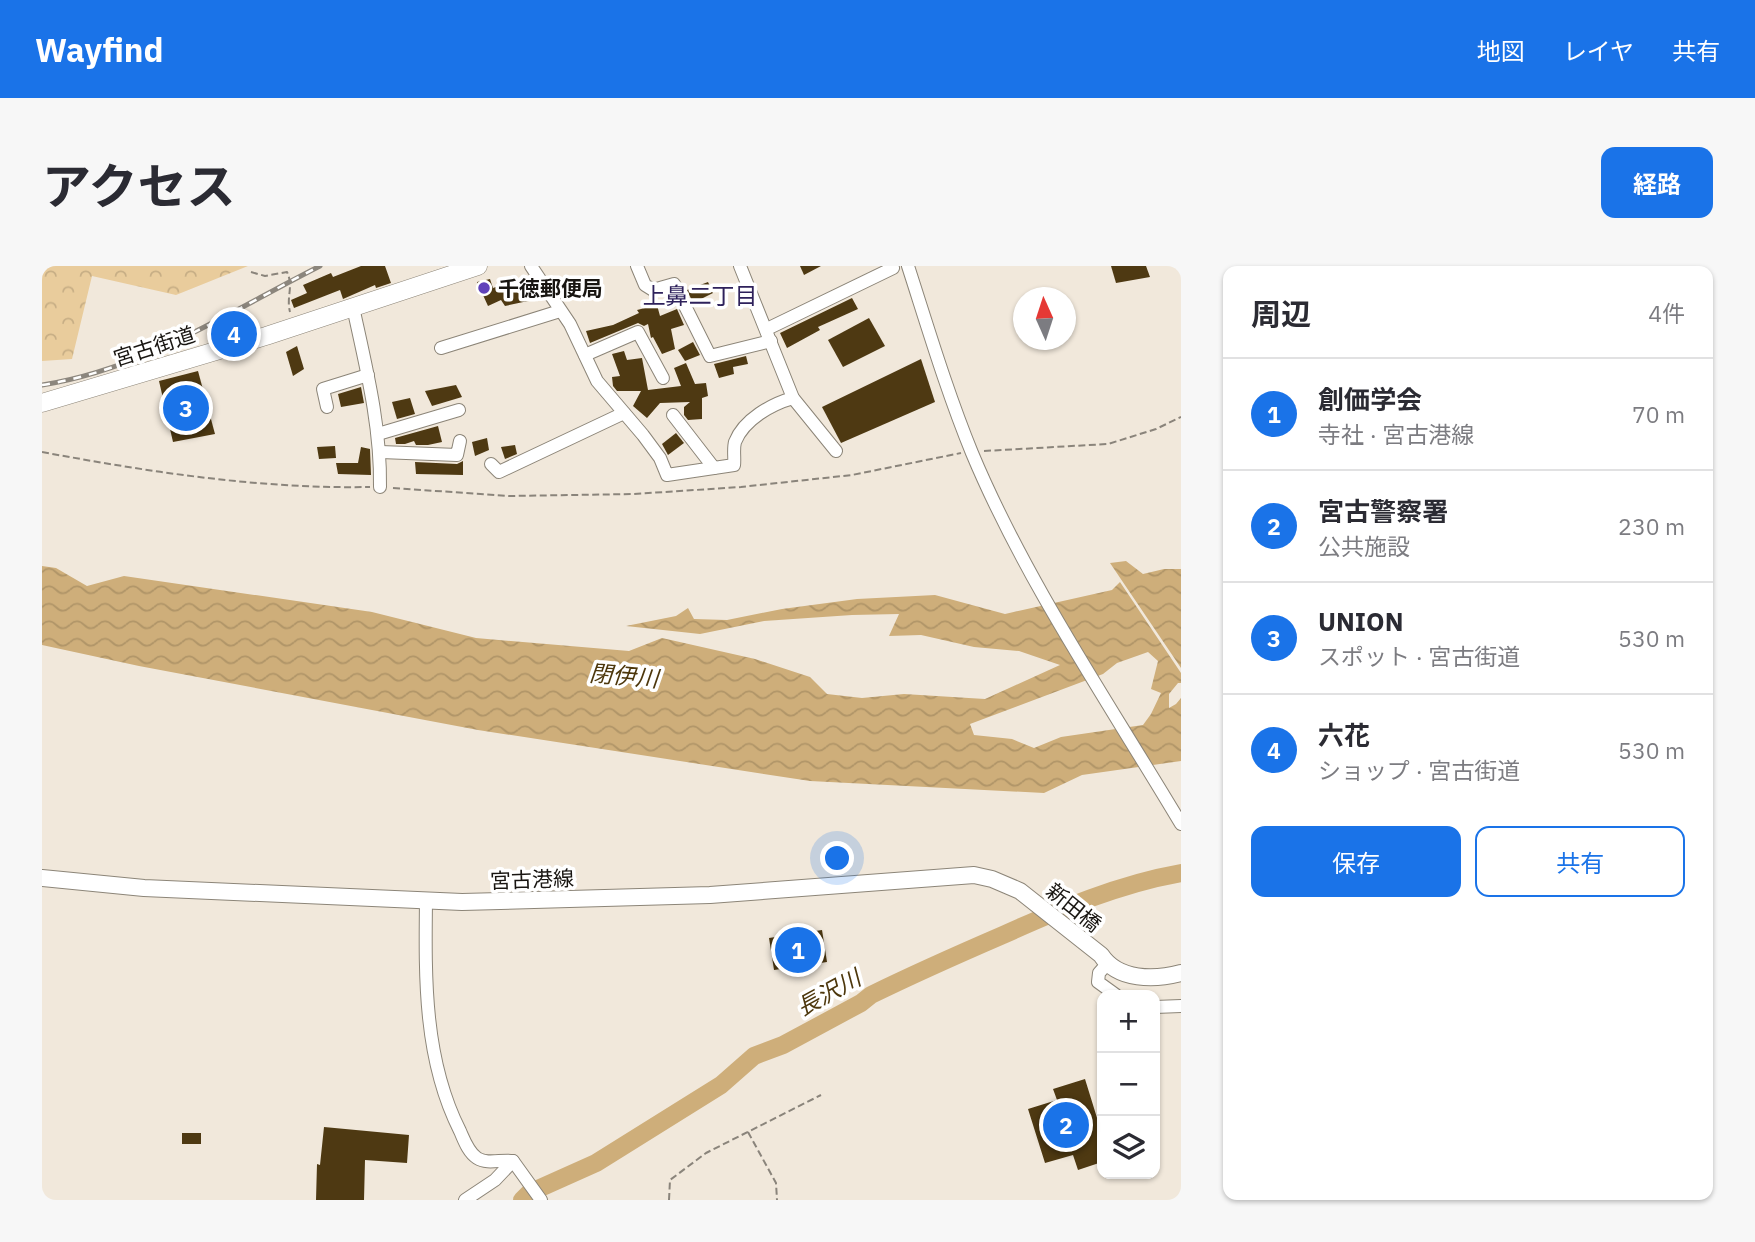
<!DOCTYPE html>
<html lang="ja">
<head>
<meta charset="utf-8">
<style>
	:root { --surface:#fff; --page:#f7f7f7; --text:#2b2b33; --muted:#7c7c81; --line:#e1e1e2; --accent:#1a73e8 }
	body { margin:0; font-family:"IBM Plex Sans","Noto Sans JP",sans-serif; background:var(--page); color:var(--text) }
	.controls { position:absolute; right:21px; bottom:21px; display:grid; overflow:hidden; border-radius:14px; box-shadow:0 2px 5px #0004 }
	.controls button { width:63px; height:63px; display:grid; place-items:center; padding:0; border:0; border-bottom:2px solid var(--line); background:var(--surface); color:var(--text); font:35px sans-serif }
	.compass { position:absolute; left:971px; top:21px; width:63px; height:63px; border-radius:50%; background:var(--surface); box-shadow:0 2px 5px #0004; rotate:357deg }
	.you { position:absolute; left:796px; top:593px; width:24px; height:24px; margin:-18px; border:5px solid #fff; border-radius:50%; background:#1a73e8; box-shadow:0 0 0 10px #1a73e833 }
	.badge { display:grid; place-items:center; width:46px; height:46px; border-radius:50%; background:var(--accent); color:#fff; font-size:23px; font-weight:700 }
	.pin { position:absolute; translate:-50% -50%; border:4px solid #fff; box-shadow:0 2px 7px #0006 }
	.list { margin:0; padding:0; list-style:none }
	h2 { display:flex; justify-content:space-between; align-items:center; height:91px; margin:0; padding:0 28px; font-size:30px }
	h2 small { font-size:23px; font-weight:400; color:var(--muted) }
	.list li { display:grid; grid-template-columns:46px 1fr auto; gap:21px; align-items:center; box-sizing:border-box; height:112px; padding:0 28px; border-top:2px solid var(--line) }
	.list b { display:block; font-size:26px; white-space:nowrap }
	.list p { margin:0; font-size:23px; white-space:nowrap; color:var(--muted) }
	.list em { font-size:23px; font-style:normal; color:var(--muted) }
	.actions { display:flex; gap:14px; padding:21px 28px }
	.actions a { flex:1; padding:16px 0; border:2px solid var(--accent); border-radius:14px; text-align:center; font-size:24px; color:var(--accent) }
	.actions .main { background:var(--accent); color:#fff }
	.icon { flex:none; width:38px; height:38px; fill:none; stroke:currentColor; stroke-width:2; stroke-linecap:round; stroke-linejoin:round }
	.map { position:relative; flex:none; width:1139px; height:934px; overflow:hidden; border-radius:14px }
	header { display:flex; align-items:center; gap:42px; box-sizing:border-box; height:98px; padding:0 35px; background:var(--accent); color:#fff }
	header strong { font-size:33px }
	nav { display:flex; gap:38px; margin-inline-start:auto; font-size:24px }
	.intro { display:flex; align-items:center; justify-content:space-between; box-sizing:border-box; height:168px; padding:0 42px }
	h1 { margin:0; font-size:49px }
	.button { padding:18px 32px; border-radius:14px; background:var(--accent); color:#fff; font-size:24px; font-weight:700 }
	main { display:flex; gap:42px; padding:0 42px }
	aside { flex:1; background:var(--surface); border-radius:14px; box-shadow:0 2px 5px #0004 }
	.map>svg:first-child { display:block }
	.forest { fill:url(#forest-crowns) }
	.water { fill:url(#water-waves); fill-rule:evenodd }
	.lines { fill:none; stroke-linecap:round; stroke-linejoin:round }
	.river { stroke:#ceae7a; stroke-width:18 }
	.building { fill:#4e3912 }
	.minor-casing { stroke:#8c8578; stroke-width:14 }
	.major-casing { stroke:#8c8578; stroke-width:18 }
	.highway-casing { stroke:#8c8578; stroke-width:19 }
	.path { stroke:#8a847b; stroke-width:2; stroke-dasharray:7 3.5; stroke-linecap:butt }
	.minor { stroke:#fff; stroke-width:12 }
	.major { stroke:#fff; stroke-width:16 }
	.highway { stroke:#fff; stroke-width:18 }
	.rail-casing { stroke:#8c867d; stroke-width:5 }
	.rail { stroke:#fff; stroke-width:2.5; stroke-dasharray:8; stroke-linecap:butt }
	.poi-dot { fill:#6042ba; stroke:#fff; stroke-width:2.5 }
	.labels { text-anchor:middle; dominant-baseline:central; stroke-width:7; stroke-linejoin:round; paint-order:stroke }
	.poi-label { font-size:21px; font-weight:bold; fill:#181511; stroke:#fff; text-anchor:start }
	.street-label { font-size:21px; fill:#181511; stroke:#fff }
	.neighbourhood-label { font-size:23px; fill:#2e215b; stroke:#fff }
	.water-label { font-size:23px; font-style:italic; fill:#4d370c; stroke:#fff }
</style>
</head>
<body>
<header>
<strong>Wayfind</strong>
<nav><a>地図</a><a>レイヤ</a><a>共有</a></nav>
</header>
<div class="intro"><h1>アクセス</h1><a class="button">経路</a></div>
<main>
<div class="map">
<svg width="1139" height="934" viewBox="0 0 1139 934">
	<defs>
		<pattern id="forest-crowns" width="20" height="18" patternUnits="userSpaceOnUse" patternTransform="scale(1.75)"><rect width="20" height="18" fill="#e9cc9c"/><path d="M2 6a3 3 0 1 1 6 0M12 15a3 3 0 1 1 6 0" fill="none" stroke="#c7ae85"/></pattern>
		<pattern id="water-waves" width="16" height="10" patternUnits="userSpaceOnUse" patternTransform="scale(1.75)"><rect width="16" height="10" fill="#ceae7a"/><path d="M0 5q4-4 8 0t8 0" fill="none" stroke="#b09568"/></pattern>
	</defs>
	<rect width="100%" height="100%" fill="#f1e8db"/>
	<!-- forest -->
	<path class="forest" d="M0 0H206L134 29 50 10 30 93 0 95Z"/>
	<!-- water -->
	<g class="water">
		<path d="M1084 295 1101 308 1122 303H1139V402L1068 297Z"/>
		<path d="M0 300 14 302 45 320 82 310 330 346 434 372 587 385 620 372 713 393 768 411 785 428 820 432 862 428 943 433 1018 399 977 385 932 381 879 369 847 370 857 348 810 349 722 355 658 368 584 360 634 350 646 342 652 353 685 354 740 343 815 333 893 329 963 348 1070 324 1078 316 1139 407V417H1136L1127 428V442L1134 438 1139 432V495L1040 509 1002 527 768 515 436 464 97 400 0 379ZM1106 386 1116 395 1109 423 1119 427 1109 448 1101 459 1019 471 992 482 970 473 932 469 928 458 1061 408 1075 397Z"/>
	</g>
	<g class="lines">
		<!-- river -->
		<path class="river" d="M480 934 487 927 554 897 679 819 712 790 741 779 819 737 829 729C872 708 917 688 961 669 1019 643 1076 618 1139 607"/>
	</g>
	<!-- building -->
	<g class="building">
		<path d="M319 0H343L349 17 334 22 333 19 301 33 298 24 252 42 249 34 265 27 261 19 289 7 291 11Z"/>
		<path d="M758 0H779L762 9Z"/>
		<path d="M1069 0H1104L1108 11 1074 17Z"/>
		<path d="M479 12 486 35 463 40 459 34 446 40 435 16 448 13 451 22Z"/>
		<path d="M666 16 671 27 651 37 645 24Z"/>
		<path d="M810 32 816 43 776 61 778 64 745 82 738 67Z"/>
		<path d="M615 39 618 50 635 43 642 59 629 63 633 83 620 88 611 71 609 72 606 58 602 60 596 57 548 77 544 65 571 59 597 47 595 44Z"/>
		<path d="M827 52 843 80 801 101 786 74Z"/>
		<path d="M651 76 658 89 643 95 636 84Z"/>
		<path d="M255 80 262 103 251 110 244 86Z"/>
		<path d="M582 85 585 94 600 92 606 124 639 120 632 102 644 97 653 118 664 117 666 130 660 132V153L646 154 642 149V141L648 136 618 137 605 152 591 140 599 125H575L571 120 570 111 578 110 570 88Z"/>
		<path d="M704 90 706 98 691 101 692 108 677 112 672 98Z"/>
		<path d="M879 93 893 136 799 177 780 141Z"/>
		<path d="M156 105 173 168 131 176 117 115Z"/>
		<path d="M414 119 420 131 390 140 383 125Z"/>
		<path d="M319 121 322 137 299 141 296 128Z"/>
		<path d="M368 132 373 148 355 153 350 136Z"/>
		<path d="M396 160 400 176 386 179H374L372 175 363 178H354L353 172Z"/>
		<path d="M634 167 642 177 626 189 620 178Z"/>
		<path d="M445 172 447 184 433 190 430 176Z"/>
		<path d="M473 179 475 188 463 193 459 181Z"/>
		<path d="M293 180 294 192 277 193 275 181Z"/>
		<path d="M319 181 328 183 329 209 296 208 294 197H316Z"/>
		<path d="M421 195V209L374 208 373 196 415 198Z"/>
		<path d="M780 664 785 696 732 704 727 672Z"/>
		<path d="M1043 813 1060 868V896L1036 904 1031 889 1003 897 986 843 1015 834 1011 823Z"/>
		<path d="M282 861 367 869 365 897 323 894 322 934H274L275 898 278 899Z"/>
		<rect x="140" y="867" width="19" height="11"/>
	</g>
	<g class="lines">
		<defs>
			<g id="minor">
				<path d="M489 0 528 58 555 115 601 169 618 192 625 209 692 199C693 193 691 183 693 176 702 153 730 138 751 132"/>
				<path d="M595 0 603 19 611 24 632 18 668 90 729 75"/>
				<path d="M698 0 751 132 794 185"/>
				<path d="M866 0C886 62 905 126 930 187 984 316 1067 437 1139 558"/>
				<path d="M311 41C324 101 339 160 338 221"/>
				<path d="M725 63 851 2"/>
				<path d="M399 82 518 45"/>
				<path d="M543 89 596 66 621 112"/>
				<path d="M285 141 281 123 326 109"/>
				<path d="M631 149 672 202"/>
				<path d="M336 168 417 144"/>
				<path d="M339 186 415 189 418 175"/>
				<path d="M449 198 457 206 582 147"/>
				<path d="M384 635C383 713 382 794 418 865 422 874 426 886 435 892 446 899 459 893 471 895L499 934"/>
				<path d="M1065 698 1057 707 1056 716 1074 729"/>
				<path d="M1113 741 1139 740"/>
				<path d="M423 934 453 914 471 895"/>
			</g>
			<path id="major" d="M0 612 102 622 420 636 668 629 932 609 950 613 978 625 1059 689C1076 715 1113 714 1139 707"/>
			<path id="highway" d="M0 137 224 70 436 0"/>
		</defs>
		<!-- minor casing -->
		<use href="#minor" class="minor-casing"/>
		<!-- major casing -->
		<use href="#major" class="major-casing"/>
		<!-- highway casing -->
		<use href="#highway" class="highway-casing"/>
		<!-- path -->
		<g class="path">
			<path d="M209 6 223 10 245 6C252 21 244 30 248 46"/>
			<path d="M942 185 1066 178 1114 163 1139 151"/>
			<path d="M0 186C108 206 218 223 328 221"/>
			<path d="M351 222 467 230 592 228 699 221 810 209 919 187"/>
			<path d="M706 866 734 917 735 934"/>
			<path d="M627 934 628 914 664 887 779 829"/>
		</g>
		<!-- minor -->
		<use href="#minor" class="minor"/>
		<!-- major -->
		<use href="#major" class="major"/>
		<!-- highway -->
		<use href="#highway" class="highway"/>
		<defs>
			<path id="rail" d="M0 119C102 103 187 46 278 0"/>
		</defs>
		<!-- rail casing -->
		<use href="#rail" class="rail-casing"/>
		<!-- rail -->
		<use href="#rail" class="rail"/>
	</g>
	<!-- markers -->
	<circle class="poi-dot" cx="442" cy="22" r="7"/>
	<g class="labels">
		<!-- poi labels -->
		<g class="poi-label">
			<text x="456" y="22">千徳郵便局</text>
		</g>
		<!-- street labels -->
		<g class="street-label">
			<text transform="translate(112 80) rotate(-18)">宮古街道</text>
			<text transform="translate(490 613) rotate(-2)">宮古港線</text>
			<text transform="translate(1032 641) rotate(39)">新田橋</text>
		</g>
		<!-- neighbourhood labels -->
		<g class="neighbourhood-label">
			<text x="658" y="29">上鼻二丁目</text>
		</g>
		<!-- water labels -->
		<g class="water-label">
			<text transform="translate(582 409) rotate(5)">閉伊川</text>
			<text transform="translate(786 726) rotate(-29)">長沢川</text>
		</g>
	</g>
</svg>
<div class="controls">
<button>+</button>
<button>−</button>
<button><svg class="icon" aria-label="layers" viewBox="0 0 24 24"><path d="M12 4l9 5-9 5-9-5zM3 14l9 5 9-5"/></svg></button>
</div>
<svg class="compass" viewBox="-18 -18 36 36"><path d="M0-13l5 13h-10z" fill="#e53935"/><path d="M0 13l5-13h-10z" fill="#7c7c81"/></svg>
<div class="you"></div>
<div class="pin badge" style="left:756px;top:684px">1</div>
<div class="pin badge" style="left:1024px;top:859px">2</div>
<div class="pin badge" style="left:144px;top:142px">3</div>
<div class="pin badge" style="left:192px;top:68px">4</div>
</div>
<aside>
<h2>周辺<small>4件</small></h2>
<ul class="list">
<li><span class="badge">1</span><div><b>創価学会</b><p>寺社 · 宮古港線</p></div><em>70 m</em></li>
<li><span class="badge">2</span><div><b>宮古警察署</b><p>公共施設</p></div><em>230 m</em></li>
<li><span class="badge">3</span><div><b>UNION</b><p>スポット · 宮古街道</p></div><em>530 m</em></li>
<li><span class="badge">4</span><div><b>六花</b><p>ショップ · 宮古街道</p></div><em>530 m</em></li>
</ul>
<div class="actions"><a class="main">保存</a><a>共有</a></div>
</aside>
</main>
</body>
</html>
